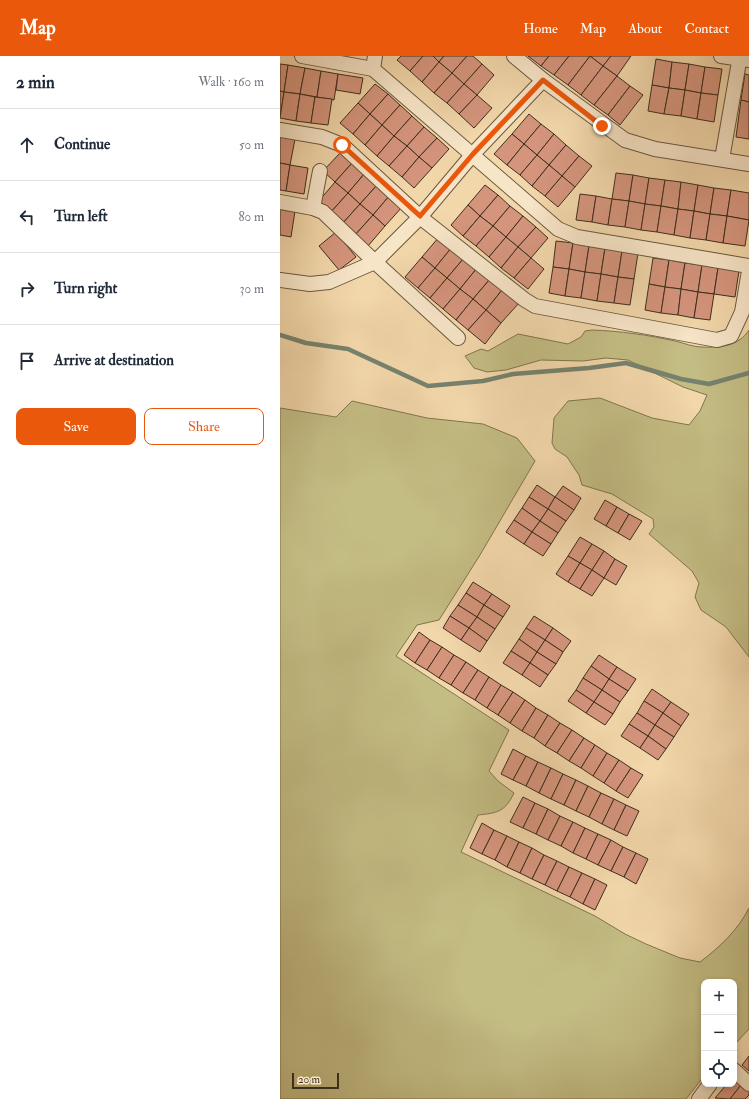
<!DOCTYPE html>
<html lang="en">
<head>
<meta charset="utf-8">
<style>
	:root { --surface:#fff; --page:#f6f6f7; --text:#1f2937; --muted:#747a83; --line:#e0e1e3; --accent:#ea580c }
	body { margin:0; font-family:"IM FELL Double Pica",serif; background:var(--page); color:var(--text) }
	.controls { position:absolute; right:12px; bottom:12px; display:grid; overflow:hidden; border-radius:8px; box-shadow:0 2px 6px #0003 }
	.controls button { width:36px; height:36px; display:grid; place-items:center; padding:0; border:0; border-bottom:1px solid var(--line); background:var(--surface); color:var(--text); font:20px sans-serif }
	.scale { position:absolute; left:12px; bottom:10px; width:47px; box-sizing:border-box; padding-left:4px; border:2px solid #3e2e1c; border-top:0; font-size:11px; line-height:14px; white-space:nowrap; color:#3e2e1c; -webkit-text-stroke:3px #f7e5c8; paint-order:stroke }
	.stop { position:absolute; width:12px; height:12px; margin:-9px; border:3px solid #ea580c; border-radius:50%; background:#fff }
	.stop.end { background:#ea580c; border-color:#fff; box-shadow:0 1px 4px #0008 }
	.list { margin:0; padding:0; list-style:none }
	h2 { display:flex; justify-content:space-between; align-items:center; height:52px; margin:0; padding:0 16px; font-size:17px }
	h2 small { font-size:13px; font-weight:400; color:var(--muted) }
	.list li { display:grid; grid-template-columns:26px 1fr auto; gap:12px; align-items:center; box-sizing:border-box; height:72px; padding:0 16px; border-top:1px solid var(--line) }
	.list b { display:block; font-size:15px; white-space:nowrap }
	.list em { font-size:13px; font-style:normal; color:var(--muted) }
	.actions { display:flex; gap:8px; padding:12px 16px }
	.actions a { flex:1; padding:9px 0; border:1px solid var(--accent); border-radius:8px; text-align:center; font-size:14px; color:var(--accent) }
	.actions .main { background:var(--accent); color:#fff }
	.icon { flex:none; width:22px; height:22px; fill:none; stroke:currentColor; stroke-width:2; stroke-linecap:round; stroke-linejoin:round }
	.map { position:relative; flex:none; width:469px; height:1043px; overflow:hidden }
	header { display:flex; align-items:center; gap:24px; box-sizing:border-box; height:56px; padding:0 20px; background:var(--accent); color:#fff }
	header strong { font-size:19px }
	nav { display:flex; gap:22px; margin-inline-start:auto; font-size:14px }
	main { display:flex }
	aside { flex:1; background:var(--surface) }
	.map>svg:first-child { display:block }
	.green { fill:#c3bc83; stroke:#807550 }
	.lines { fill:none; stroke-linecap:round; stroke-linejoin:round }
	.stream { stroke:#76826e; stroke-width:4.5 }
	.building { fill:#d5957d; stroke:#3e2e1c }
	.street-casing { stroke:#6b5840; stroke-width:16 }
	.street { stroke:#f7e5c8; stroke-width:14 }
	.route { stroke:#ea580c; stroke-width:5 }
</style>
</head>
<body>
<header>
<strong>Map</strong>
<nav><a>Home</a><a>Map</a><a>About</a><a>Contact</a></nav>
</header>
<main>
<aside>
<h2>2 min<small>Walk · 160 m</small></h2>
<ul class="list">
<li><svg class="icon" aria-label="ahead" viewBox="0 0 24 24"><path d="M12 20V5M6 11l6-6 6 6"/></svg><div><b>Continue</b></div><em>50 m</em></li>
<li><svg class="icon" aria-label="left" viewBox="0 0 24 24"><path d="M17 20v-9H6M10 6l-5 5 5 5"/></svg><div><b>Turn left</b></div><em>80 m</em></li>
<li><svg class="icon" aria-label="right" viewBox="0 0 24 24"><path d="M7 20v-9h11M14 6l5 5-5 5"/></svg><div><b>Turn right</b></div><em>30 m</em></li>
<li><svg class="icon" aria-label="arrive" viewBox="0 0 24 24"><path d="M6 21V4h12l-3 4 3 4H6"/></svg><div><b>Arrive at destination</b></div></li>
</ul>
<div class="actions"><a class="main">Save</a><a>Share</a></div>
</aside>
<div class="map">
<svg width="469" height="1043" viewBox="0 0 469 1043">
	<rect width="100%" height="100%" fill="#f2d7aa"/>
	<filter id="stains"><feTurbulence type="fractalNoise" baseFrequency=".005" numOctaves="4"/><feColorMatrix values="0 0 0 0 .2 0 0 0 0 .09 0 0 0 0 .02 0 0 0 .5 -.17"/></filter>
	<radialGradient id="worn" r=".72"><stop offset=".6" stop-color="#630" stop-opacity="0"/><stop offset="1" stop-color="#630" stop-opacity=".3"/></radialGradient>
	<!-- green -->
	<g class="green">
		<path d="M312 274C340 275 368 279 395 285 404 287 413 291 422 291 440 292 459 290 469 274V601L446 571 421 554 415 541 419 527 412 515 369 478 374 471 373 463 332 438 302 429 299 419 287 401 275 393 272 387 274 362 288 345 320 342 372 362 409 369 420 355 427 339 403 331 348 304 326 302 303 305 261 304 226 314 207 316 194 312 185 300 201 293 208 295 238 278 288 288 301 281 305 275Z"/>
		<path d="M72 345 147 362 203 368 237 382 255 405 200 499 159 564 137 569 116 600 229 674 209 715 218 725 234 737C225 756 217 757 198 759L181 796 315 860 345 878 366 888 400 902 420 906C440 891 458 874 469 852V973L454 989V926H424V1020L406 1043H0V352L56 361Z"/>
	</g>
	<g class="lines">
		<!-- stream -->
		<path class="stream" d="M0 279 26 287 68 293 148 330 203 325 233 318 309 312 346 307 401 323 429 328 469 317"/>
	</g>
	<!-- building -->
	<g class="building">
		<path d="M121 0H143L130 15 117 4Z"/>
		<path d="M143 0H153L159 6 142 26 130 15Z"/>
		<path d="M153 0H164L159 6Z"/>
		<path d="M164 0H187L172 17 159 6Z"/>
		<path d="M187 0H193L202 8 184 28 172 17Z"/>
		<path d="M248 0H269L261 10Z"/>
		<path d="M269 0H289L274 19 261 10Z"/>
		<path d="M289 0H310L288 29 274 19Z"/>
		<path d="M310 0H331L323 10Z"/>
		<path d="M310 0 323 10 301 39 288 29Z"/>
		<path d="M331 0H351L337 20 323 10Z"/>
		<path d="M376 3 392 6 389 32 372 29Z"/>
		<path d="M159 6 172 17 154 37 142 26Z"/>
		<path d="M392 6 409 8 405 34 389 32Z"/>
		<path d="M0 8 8 9 4 36 0 35Z"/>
		<path d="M202 8 214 19 197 39 184 28Z"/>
		<path d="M409 8 425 11 421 37 405 34Z"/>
		<path d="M8 9 25 12 20 38 4 36Z"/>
		<path d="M323 10 337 20 314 49 301 39Z"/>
		<path d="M425 11 442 13 438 39 421 37Z"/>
		<path d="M25 12 41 15 37 41 20 38Z"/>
		<path d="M41 15 58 18 54 44 37 41Z"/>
		<path d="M172 17 184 28 167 47 154 37Z"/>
		<path d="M58 18 83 22 80 38 56 34Z"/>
		<path d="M465 18 469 19V46L461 44Z"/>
		<path d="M337 20 350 30 328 59 314 49Z"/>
		<path d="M95 28 108 38 90 58 78 47Z"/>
		<path d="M184 28 197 39 179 58 167 47Z"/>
		<path d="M372 29 389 32 384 58 368 55Z"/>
		<path d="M350 30 363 39 340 69 328 59Z"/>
		<path d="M389 32 405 34 401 60 384 58Z"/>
		<path d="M405 34 421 37 417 63 401 60Z"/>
		<path d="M0 35 4 36 0 62Z"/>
		<path d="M4 36 20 38 16 65 0 62Z"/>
		<path d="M421 37 438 39 434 66 417 63Z"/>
		<path d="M20 38 35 41 31 67 16 65Z"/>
		<path d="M108 38 120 49 102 69 90 58Z"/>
		<path d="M197 39 212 52 194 72 179 58Z"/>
		<path d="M35 41 52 43 48 69 31 67Z"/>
		<path d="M461 44 469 46V83L456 81Z"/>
		<path d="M78 47 90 58 73 78 60 67Z"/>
		<path d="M120 49 132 60 114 80 102 69Z"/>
		<path d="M90 58 102 69 85 89 73 78Z"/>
		<path d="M249 58 261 68 244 88 232 78Z"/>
		<path d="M132 60 144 71 127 90 114 80Z"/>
		<path d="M261 68 274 78 257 99 244 88Z"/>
		<path d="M102 69 114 80 97 100 85 89Z"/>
		<path d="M144 71 157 82 139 101 127 90Z"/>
		<path d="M232 78 244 88 227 109 214 98Z"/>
		<path d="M274 78 286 89 269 109 257 99Z"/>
		<path d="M0 80 15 83 10 109 0 107Z"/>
		<path d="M114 80 127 90 109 110 97 100Z"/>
		<path d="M157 82 169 93 152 112 139 101Z"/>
		<path d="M244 88 257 99 240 119 227 109Z"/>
		<path d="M286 89 299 100 282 120 269 109Z"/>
		<path d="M127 90 139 101 122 121 109 110Z"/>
		<path d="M61 96 73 106 55 126 43 115Z"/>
		<path d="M257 99 269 109 252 130 240 119Z"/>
		<path d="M299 100 312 110 295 131 282 120Z"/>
		<path d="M139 101 152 112 134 132 122 121Z"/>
		<path d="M73 106 85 117 68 137 55 126Z"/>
		<path d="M0 107 10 109 6 135 0 134Z"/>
		<path d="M10 109 28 112 24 138 6 135Z"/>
		<path d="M269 109 282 120 265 140 252 130Z"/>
		<path d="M85 117 98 128 80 148 68 137Z"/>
		<path d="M336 117 353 119 349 145 332 143Z"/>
		<path d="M353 119 369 122 365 148 349 145Z"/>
		<path d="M282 120 295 131 278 151 265 140Z"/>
		<path d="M369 122 385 124 381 150 365 148Z"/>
		<path d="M385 124 401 126 398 153 381 150Z"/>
		<path d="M55 126 68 137 50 157 38 146Z"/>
		<path d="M401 126 418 129 414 155 398 153Z"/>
		<path d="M98 128 110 139 93 159 80 148Z"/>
		<path d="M205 129 218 139 200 160 188 149Z"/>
		<path d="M418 129 434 132 430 158 414 155Z"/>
		<path d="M434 132 451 134 447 160 430 158Z"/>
		<path d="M451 134 469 137V164L447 160Z"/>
		<path d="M68 137 80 148 62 168 50 157Z"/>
		<path d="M300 138 316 140 312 166 296 164Z"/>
		<path d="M110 139 123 150 105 170 93 159Z"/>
		<path d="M218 139 230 150 213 170 200 160Z"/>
		<path d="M316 140 332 143 328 169 312 166Z"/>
		<path d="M332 143 349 145 345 171 328 169Z"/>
		<path d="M349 145 365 148 361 174 345 171Z"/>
		<path d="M80 148 93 159 75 179 62 168Z"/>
		<path d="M365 148 381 150 377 176 361 174Z"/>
		<path d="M188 149 200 160 183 180 171 169Z"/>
		<path d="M230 150 243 160 226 181 213 170Z"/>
		<path d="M381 150 398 153 394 179 377 176Z"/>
		<path d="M0 153 15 155 11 181 0 179Z"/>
		<path d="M398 153 414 155 410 182 394 179Z"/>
		<path d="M414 155 430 158 426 184 410 182Z"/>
		<path d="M430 158 447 160 443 187 426 184Z"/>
		<path d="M93 159 105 170 88 190 75 179Z"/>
		<path d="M200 160 213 170 196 190 183 180Z"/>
		<path d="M243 160 256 171 238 191 226 181Z"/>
		<path d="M447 160 469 164 465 190 443 187Z"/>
		<path d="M213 170 226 181 209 201 196 190Z"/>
		<path d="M256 171 268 182 251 202 238 191Z"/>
		<path d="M56 176 76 201 59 214 39 190Z"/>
		<path d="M159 181 172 191 155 212 142 201Z"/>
		<path d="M226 181 238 191 221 212 209 201Z"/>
		<path d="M276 185 293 187 289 213 273 211Z"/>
		<path d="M293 187 309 190 305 216 289 213Z"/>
		<path d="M309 190 325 192 321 218 305 216Z"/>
		<path d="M172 191 184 202 167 222 155 212Z"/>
		<path d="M238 191 251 202 234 222 221 212Z"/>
		<path d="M325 192 342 195 338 221 321 218Z"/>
		<path d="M342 195 358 197 354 223 338 221Z"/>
		<path d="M142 201 155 212 138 232 125 221Z"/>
		<path d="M184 202 197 212 180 233 167 222Z"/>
		<path d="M251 202 264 213 248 233 234 222Z"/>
		<path d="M373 202 389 204 385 231 369 228Z"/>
		<path d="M389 204 405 207 401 233 385 231Z"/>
		<path d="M405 207 422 209 418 236 401 233Z"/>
		<path d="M422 209 438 212 434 238 418 236Z"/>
		<path d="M273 211 289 213 285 240 269 237Z"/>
		<path d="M155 212 167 222 150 242 138 232Z"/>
		<path d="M197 212 210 223 193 243 180 233Z"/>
		<path d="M438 212 459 215 455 241 434 238Z"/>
		<path d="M289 213 305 216 301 242 285 240Z"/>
		<path d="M305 216 321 218 317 245 301 242Z"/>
		<path d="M321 218 338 221 334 247 317 245Z"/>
		<path d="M338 221 354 223 350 249 334 247Z"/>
		<path d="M167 222 180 233 163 253 150 242Z"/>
		<path d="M210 223 222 234 206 254 193 243Z"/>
		<path d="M369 228 385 231 381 257 365 254Z"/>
		<path d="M385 231 401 233 398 259 381 257Z"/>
		<path d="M180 233 193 243 176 264 163 253Z"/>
		<path d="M401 233 418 236 414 262 398 259Z"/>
		<path d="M222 234 239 247 221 267 206 254Z"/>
		<path d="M418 236 434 238 430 264 414 262Z"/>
		<path d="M193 243 206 254 188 274 176 264Z"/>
		<path d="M206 254 221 267 205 288 188 274Z"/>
		<path d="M257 429 275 441 268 453 249 441Z"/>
		<path d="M283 430 301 442 294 454 275 441Z"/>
		<path d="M249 441 268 453 260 465 242 452Z"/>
		<path d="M275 441 294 454 286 465 268 453Z"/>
		<path d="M325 444 337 451 326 470 314 463Z"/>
		<path d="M337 451 349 458 338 477 326 470Z"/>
		<path d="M242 452 260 465 252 476 234 464Z"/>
		<path d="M268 453 286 465 278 477 260 465Z"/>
		<path d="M349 458 362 465 350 484 338 477Z"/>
		<path d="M234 464 252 476 244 488 226 476Z"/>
		<path d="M260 465 278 477 271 488 252 476Z"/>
		<path d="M252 476 271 488 263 500 244 488Z"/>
		<path d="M300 481 312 488 300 507 288 500Z"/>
		<path d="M312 488 324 495 312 514 300 507Z"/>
		<path d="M324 495 335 503 324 522 312 514Z"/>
		<path d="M288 500 300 507 288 526 276 518Z"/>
		<path d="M335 503 347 510 336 529 324 522Z"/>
		<path d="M300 507 312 514 300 533 288 526Z"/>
		<path d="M312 514 324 522 312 540 300 533Z"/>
		<path d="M193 526 212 538 204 549 186 537Z"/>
		<path d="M186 537 204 549 197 561 178 549Z"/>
		<path d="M212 538 230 550 223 561 204 549Z"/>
		<path d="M178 549 197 561 189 572 170 560Z"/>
		<path d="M204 549 223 561 215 573 197 561Z"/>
		<path d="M170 560 189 572 181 584 163 572Z"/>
		<path d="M254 560 273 572 265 584 246 572Z"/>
		<path d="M197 561 215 573 207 585 189 572Z"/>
		<path d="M189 572 207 585 200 596 181 584Z"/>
		<path d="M246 572 265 584 257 596 239 583Z"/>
		<path d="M273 572 291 585 283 596 265 584Z"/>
		<path d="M139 576 150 584 135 607 124 599Z"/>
		<path d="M239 583 257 596 250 607 231 595Z"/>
		<path d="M150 584 162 591 147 614 135 607Z"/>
		<path d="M265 584 283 596 276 608 257 596Z"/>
		<path d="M162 591 174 599 159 622 147 614Z"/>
		<path d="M231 595 250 607 242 619 223 607Z"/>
		<path d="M257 596 276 608 268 619 250 607Z"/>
		<path d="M174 599 186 606 171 629 159 622Z"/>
		<path d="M319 599 337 611 329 623 311 610Z"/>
		<path d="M186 606 198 614 183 637 171 629Z"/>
		<path d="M250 607 268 619 260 631 242 619Z"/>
		<path d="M311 610 329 623 322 634 303 622Z"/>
		<path d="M337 611 356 623 348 635 329 623Z"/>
		<path d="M198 614 209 621 195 644 183 637Z"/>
		<path d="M209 621 221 629 207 652 195 644Z"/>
		<path d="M303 622 322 634 314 646 296 634Z"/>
		<path d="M329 623 348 635 340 646 322 634Z"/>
		<path d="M221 629 233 636 218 659 207 652Z"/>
		<path d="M372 633 391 646 383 657 364 645Z"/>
		<path d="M296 634 314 646 306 657 288 645Z"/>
		<path d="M322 634 340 646 333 658 314 646Z"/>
		<path d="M233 636 245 644 230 667 218 659Z"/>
		<path d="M245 644 256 652 242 675 230 667Z"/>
		<path d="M364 645 383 657 375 669 357 657Z"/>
		<path d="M314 646 333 658 325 669 306 657Z"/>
		<path d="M391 646 409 658 401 670 383 657Z"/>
		<path d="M256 652 268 659 254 682 242 675Z"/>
		<path d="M357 657 375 669 368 680 349 668Z"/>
		<path d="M383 657 401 670 394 681 375 669Z"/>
		<path d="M268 659 280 667 265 690 254 682Z"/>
		<path d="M280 667 292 674 277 697 265 690Z"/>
		<path d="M349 668 368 680 360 692 341 680Z"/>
		<path d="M375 669 394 681 386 693 368 680Z"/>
		<path d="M292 674 304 682 289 705 277 697Z"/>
		<path d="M368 680 386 693 378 704 360 692Z"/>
		<path d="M304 682 315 689 301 712 289 705Z"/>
		<path d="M315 689 327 697 313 720 301 712Z"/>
		<path d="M233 693 246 700 233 724 221 718Z"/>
		<path d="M327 697 339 704 324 727 313 720Z"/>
		<path d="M246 700 258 706 246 730 233 724Z"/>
		<path d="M339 704 351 712 336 735 324 727Z"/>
		<path d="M258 706 271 712 259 737 246 730Z"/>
		<path d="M271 712 283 718 271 743 259 737Z"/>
		<path d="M351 712 363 719 348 742 336 735Z"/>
		<path d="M283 718 296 724 284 749 271 743Z"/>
		<path d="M296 724 308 730 296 755 284 749Z"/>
		<path d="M308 730 321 737 309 761 296 755Z"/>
		<path d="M321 737 334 743 322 768 309 761Z"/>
		<path d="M243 741 255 747 243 772 230 766Z"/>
		<path d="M334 743 346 749 334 774 322 768Z"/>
		<path d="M255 747 268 753 256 778 243 772Z"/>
		<path d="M346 749 359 755 347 780 334 774Z"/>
		<path d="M268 753 280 760 268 784 256 778Z"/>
		<path d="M280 760 293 766 281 790 268 784Z"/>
		<path d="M293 766 305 772 293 797 281 790Z"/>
		<path d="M202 767 214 774 202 798 190 792Z"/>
		<path d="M305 772 318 778 306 803 293 797Z"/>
		<path d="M214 774 227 780 215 804 202 798Z"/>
		<path d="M318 778 331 784 318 809 306 803Z"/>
		<path d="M227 780 239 786 227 811 215 804Z"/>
		<path d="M331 784 343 791 331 815 318 809Z"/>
		<path d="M239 786 252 792 240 817 227 811Z"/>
		<path d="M343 791 356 797 344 821 331 815Z"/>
		<path d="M252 792 264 799 252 823 240 817Z"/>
		<path d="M356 797 368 803 356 828 344 821Z"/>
		<path d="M264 799 277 805 265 829 252 823Z"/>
		<path d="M277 805 289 811 277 835 265 829Z"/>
		<path d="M289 811 302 817 290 841 277 835Z"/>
		<path d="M302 817 315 823 303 848 290 841Z"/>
		<path d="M315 823 327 829 315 854 303 848Z"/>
		<path d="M469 1000V1015L462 1009Z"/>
		<path d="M454 1023 461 1029 450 1043 435 1042 447 1028H454Z"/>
		<path d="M461 1029 469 1035V1039L465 1043H450Z"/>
	</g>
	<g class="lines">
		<defs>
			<g id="street">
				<path d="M22 0 93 13"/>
				<path d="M95 0 93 13 278 173 297 181 469 210"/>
				<path d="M234 0 263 24 345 84 375 93 469 108"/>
				<path d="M441 0 469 4"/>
				<path d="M0 74 42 81 62 89 140 161 245 244 255 250 437 284 451 280 462 256 469 215"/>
				<path d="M442 103 460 0"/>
				<path d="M0 146 33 152 43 156 95 206 178 282"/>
				<path d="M33 152 40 115"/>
				<path d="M0 224 30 228 49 226 95 206 140 161 193 98 263 24"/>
				<path d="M454 1014 469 1028"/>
				<path d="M419 1043 430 1028"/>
			</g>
		</defs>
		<!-- street casing -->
		<use href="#street" class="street-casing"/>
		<!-- street -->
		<use href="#street" class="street"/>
	</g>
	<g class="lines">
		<!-- route -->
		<path class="route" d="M62 89 140 160 193 98 263 24 322 70"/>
	</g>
	<rect width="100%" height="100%" filter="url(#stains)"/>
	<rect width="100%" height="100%" fill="url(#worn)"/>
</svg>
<div class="controls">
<button>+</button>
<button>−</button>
<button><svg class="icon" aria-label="locate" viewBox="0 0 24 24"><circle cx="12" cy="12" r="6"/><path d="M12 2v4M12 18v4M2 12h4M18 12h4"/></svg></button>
</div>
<div class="scale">20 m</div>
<div class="stop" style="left:62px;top:89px"></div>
<div class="stop end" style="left:322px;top:70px"></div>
</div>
</main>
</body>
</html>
